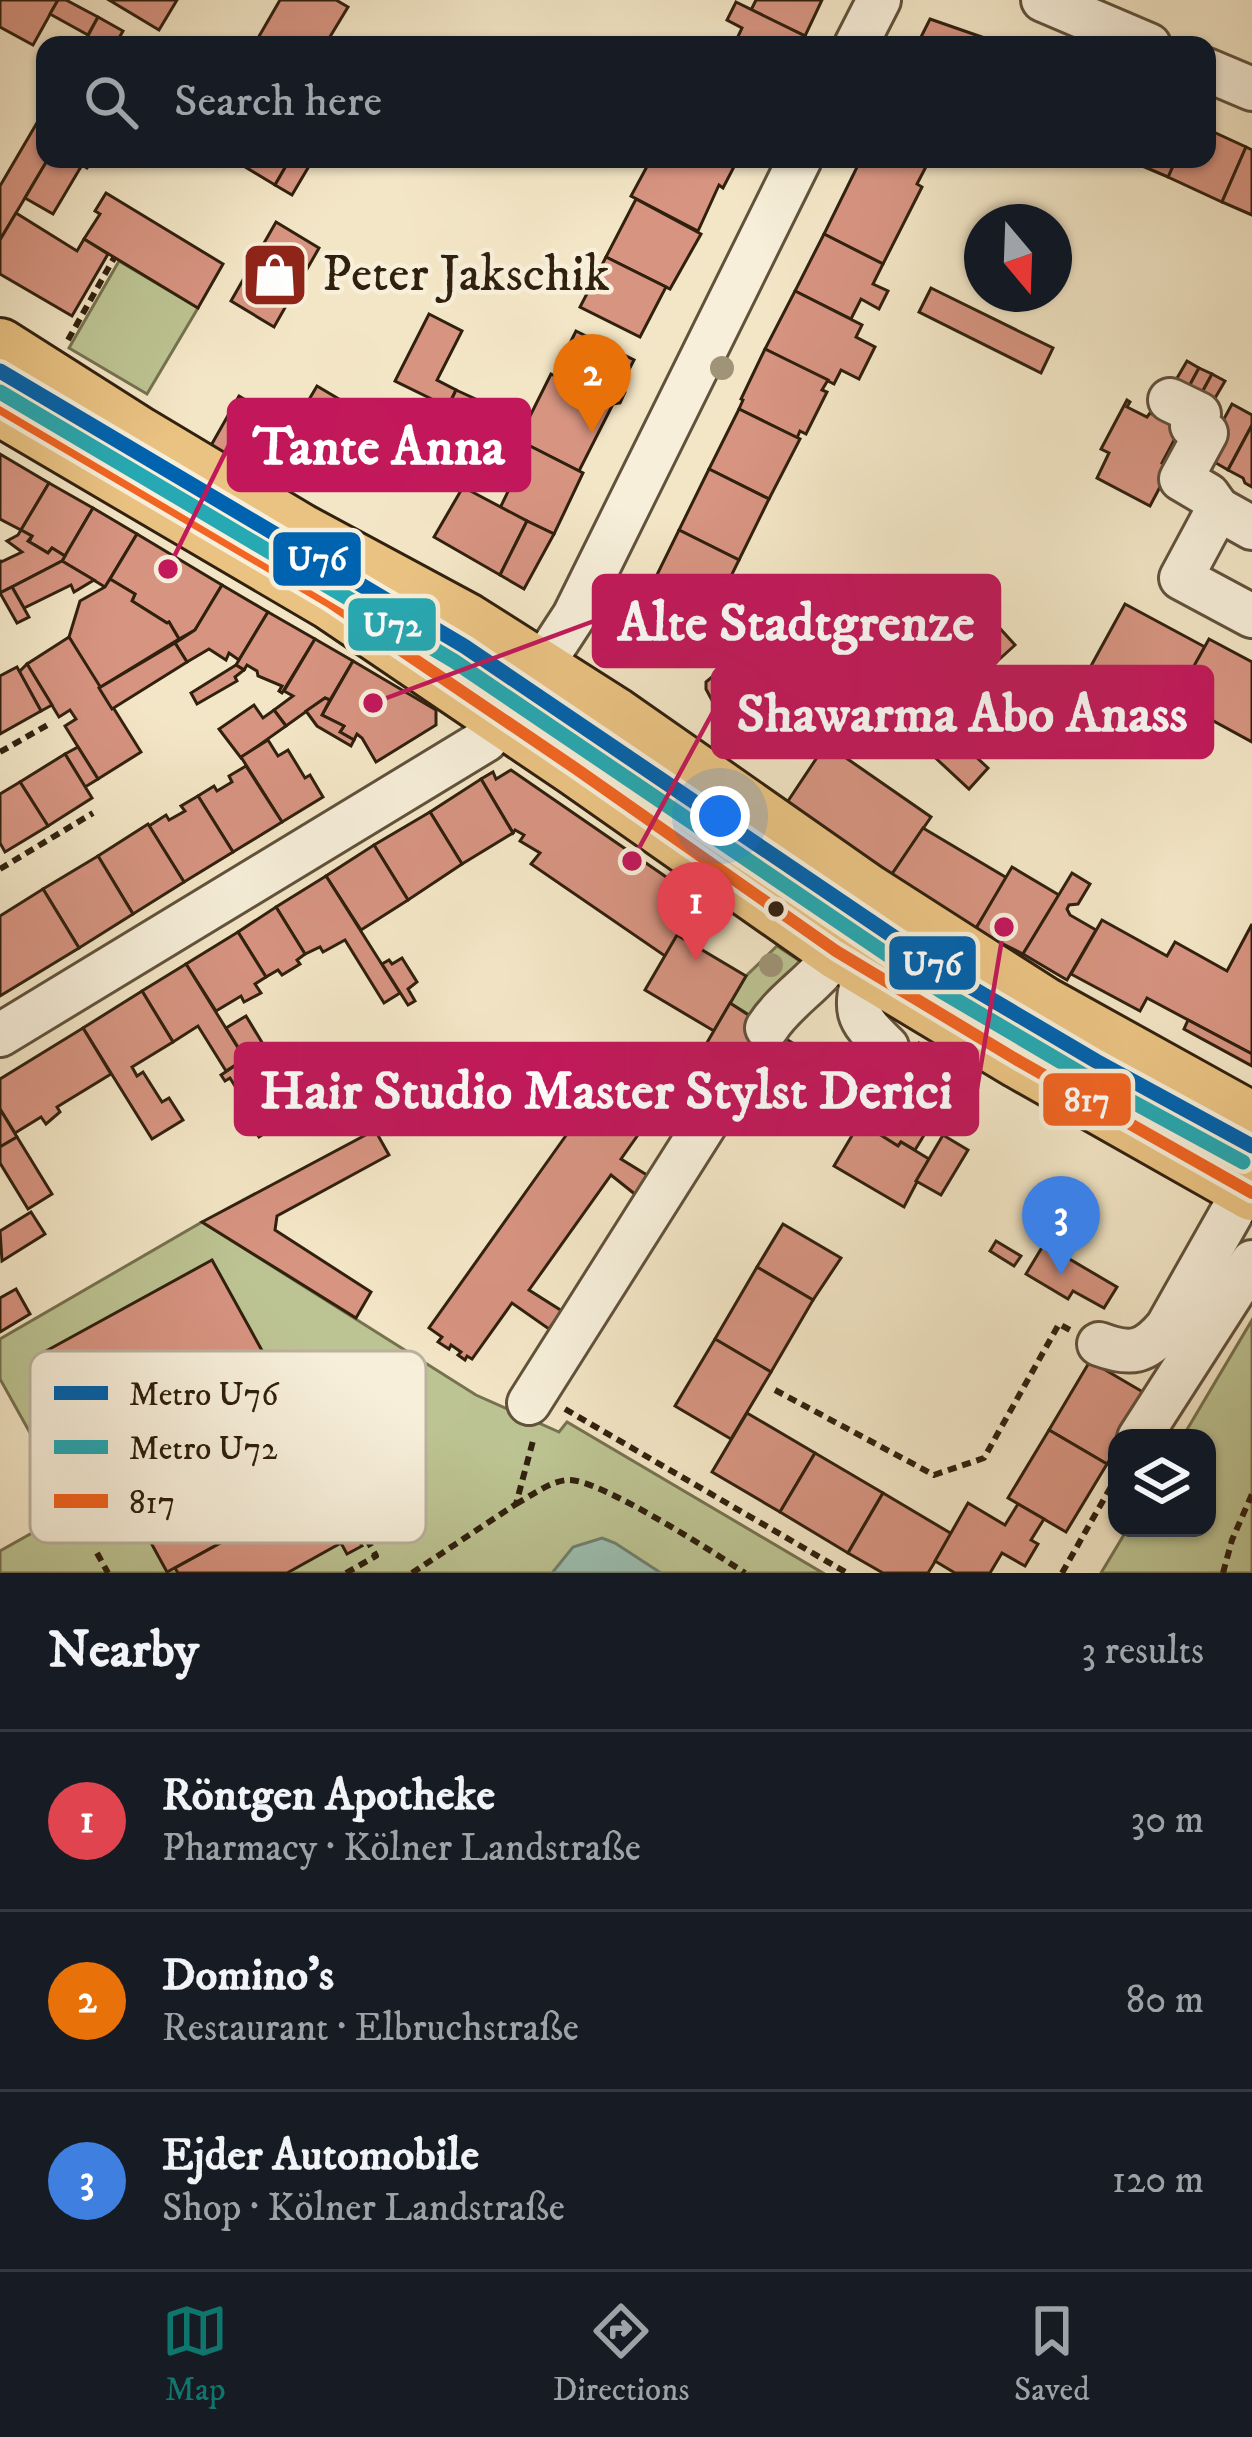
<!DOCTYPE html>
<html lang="en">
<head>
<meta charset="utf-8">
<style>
	:root { --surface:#171b24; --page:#242831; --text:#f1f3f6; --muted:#9ea1a6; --line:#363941; --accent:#0f766e }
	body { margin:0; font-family:"IM FELL DW Pica",serif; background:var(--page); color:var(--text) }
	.controls { position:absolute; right:36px; bottom:36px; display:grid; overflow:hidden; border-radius:24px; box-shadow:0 3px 9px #0004 }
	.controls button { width:108px; height:108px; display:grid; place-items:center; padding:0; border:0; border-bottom:3px solid var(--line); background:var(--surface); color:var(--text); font:60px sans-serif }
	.compass { position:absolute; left:964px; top:204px; width:108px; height:108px; border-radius:50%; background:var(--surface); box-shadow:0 3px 9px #0004; rotate:161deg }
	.you { position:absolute; left:720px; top:816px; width:42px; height:42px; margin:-30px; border:9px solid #fff; border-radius:50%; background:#1a73e8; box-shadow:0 0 0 18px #1a73e833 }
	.badge { display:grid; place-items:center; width:78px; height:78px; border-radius:50%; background:var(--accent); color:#fff; font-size:39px; font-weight:700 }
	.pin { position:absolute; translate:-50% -99px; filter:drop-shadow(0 3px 6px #0008) }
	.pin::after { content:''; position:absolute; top:63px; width:42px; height:36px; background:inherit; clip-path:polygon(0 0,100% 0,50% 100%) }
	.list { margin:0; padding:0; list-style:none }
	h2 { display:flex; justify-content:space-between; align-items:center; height:156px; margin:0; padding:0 48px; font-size:51px }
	h2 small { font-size:39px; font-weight:400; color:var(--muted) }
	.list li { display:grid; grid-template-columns:78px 1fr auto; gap:36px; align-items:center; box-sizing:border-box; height:180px; padding:0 48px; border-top:3px solid var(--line) }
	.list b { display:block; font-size:45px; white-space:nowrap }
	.list p { margin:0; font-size:39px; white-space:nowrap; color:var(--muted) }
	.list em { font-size:39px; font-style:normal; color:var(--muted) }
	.icon { flex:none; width:66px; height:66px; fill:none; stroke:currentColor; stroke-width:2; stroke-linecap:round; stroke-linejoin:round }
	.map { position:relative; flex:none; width:1252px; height:1573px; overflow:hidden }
	.search { position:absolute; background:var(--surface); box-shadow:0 3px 9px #0004; left:36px; right:36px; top:36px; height:132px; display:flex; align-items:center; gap:30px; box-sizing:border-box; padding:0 42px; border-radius:24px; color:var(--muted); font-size:45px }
	.sheet { height:696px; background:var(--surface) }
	nav { display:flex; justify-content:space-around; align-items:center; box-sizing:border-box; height:168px; border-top:3px solid var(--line); background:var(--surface); font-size:33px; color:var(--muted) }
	nav a { display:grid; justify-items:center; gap:6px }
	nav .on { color:var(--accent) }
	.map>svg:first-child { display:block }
	.green { fill:#bdc493; stroke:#767250; stroke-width:3 }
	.water { fill:#9cc0b2; stroke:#718070; stroke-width:3 }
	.building { fill:#d79481; stroke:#30200e; stroke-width:3 }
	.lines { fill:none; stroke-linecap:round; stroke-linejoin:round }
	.minor-casing { stroke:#61523c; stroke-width:48 }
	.major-casing { stroke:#30200e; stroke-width:60 }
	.path { stroke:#30200e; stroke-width:6; stroke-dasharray:9 6; stroke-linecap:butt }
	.minor { stroke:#f7efda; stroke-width:42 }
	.major { stroke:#eac383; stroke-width:54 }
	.bus-1-casing { stroke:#f7efda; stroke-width:21 }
	.bus-1 { stroke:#f26522; stroke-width:12 }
	.metro-1-casing { stroke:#f7efda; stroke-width:24 }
	.metro-2-casing { stroke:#f7efda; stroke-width:24 }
	.metro-1 { stroke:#0063af; stroke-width:15 }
	.metro-2 { stroke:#26a9b3; stroke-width:15 }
	.tree { fill:#9f9477 }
	.bus-dot { fill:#30200e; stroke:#f7efda; stroke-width:4.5 }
	.labels { text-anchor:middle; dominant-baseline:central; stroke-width:9; stroke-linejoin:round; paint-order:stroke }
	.poi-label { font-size:51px; fill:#30200e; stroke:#f7efda; text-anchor:start }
	.key { fill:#f7efda; stroke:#bbb19d; stroke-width:3 }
	.key-label { font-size:33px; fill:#30200e }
	.leader { fill:none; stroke:#c2185b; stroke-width:4.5 }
	.callout-dot { fill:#c2185b; stroke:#f7efda; stroke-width:4.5 }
	.callout { fill:#c2185b; stroke:#c2185b; stroke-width:4.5 }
	.callout-label { font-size:54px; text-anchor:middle; font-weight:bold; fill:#fff }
	.line-badge { stroke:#f7efda; stroke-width:4.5 }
	.badge-label { font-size:33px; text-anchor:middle; font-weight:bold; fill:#fff }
</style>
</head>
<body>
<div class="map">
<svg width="1252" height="1573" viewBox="0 0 1252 1573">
	<rect width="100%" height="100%" fill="#f3e6c6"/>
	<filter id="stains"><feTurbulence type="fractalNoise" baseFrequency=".00167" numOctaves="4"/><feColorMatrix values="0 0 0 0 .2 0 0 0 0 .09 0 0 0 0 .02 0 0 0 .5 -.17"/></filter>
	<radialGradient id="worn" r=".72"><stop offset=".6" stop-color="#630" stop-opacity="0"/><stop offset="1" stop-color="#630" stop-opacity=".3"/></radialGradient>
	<!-- green -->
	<g class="green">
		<path d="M119 261 198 308 147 394 69 348Z"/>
		<path d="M777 946 806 965 753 1017 730 1003 746 976Z"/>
		<path d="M202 1222 476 1395 559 1432 567 1422 823 1573H0V1551L73 1510 0 1379V1339Z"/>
		<path d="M1252 1320V1573H1101L1128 1528H1207V1438H1182Z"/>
	</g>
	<!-- water -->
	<path class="water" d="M602 1538 615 1543 661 1573H552L573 1547Z"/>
	<!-- building -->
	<g class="building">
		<path d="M0 0H58L33 45 0 27Z"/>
		<path d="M58 0H66L98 17 88 35 50 14Z"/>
		<path d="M109 0H177L159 30Z"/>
		<path d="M280 0H336L348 7 325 45H254Z"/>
		<path d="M756 0H822L805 36 751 10Z"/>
		<path d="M736 2 805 36 800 45H734L742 28 727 20Z"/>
		<path d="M98 17 123 31 115 45H83Z"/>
		<path d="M930 19 999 43 917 45Z"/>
		<path d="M41 116 45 118V159H48L0 240V186Z"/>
		<path d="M1207 129 1246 147 1222 202 1168 177 1176 159H1207Z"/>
		<path d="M1246 147 1252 150V215L1222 202Z"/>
		<path d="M48 159H93L87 168 82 165 53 214 25 198Z"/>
		<path d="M232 159H290L275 185Z"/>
		<path d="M290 159 312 161 292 195 275 185Z"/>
		<path d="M651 159H738L723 188 719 185 698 231 631 196Z"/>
		<path d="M861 159H930L917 184 922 187 883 264 824 234Z"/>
		<path d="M1126 159H1176L1168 177Z"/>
		<path d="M106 193 223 264 198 308 84 239 100 214 95 211Z"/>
		<path d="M636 199 701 234 670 289 606 257Z"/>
		<path d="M16 213 77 251 84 239 108 254 72 316 0 274V240Z"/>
		<path d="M276 222 319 248 274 327 231 301Z"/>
		<path d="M824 234 883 264 873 284 888 291 879 309 861 299 851 319 795 291Z"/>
		<path d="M606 257 666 287 640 337 580 307Z"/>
		<path d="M931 288 1053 348 1041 373 919 312Z"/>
		<path d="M795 291 862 325 856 337 875 347 859 379 841 370 834 384 765 349Z"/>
		<path d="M429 314 462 331 437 380 456 390 448 407 395 381Z"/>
		<path d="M576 331 634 360 621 385 625 392 620 403 613 404 554 375Z"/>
		<path d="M765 349 828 380 822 390 827 392 806 434 800 431 797 438 739 409 743 400 741 399Z"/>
		<path d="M1187 361 1199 368 1186 392 1173 385Z"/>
		<path d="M1199 368 1212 374 1199 398 1186 392Z"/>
		<path d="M551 374 613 404 579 471 518 440Z"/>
		<path d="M1212 374 1225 381 1211 405 1199 398Z"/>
		<path d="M317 386 376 421 340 480 281 447Z"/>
		<path d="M456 390 495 408 486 425 448 407Z"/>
		<path d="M239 396 292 428 265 479 228 456 226 460 209 449Z"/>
		<path d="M1127 400 1130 402 1127 407 1147 417 1150 413 1180 429 1162 463 1170 468 1150 506 1097 478 1109 453 1101 449Z"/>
		<path d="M1232 404 1252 415V425L1228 470 1204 456Z"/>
		<path d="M739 409 800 439 769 499 709 469Z"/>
		<path d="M1252 425V487L1245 483 1243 478 1228 470Z"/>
		<path d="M530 446 583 473 554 534 500 508Z"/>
		<path d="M0 454 49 483 21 530 0 519Z"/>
		<path d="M709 469 769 499 739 560 679 530Z"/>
		<path d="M49 483 93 508 65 556 52 548 48 553 35 545 29 542 32 536 21 530Z"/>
		<path d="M463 487 527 521 500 575 434 537Z"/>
		<path d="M93 508 137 534 105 587 62 561Z"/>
		<path d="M527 521 554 534 524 589 500 575Z"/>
		<path d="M21 530 32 536 28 541 48 553 52 548 65 556 62 561 0 593V560L1 562 22 552 7 541 18 535Z"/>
		<path d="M679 530 739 560 706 627 646 597Z"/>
		<path d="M137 534 222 585 195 630 179 639 169 622 167 623 132 601 135 594 110 579Z"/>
		<path d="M62 561 94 580 74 592 71 585 24 608 12 587Z"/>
		<path d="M110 579 135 594 132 601 167 623 169 622 179 639 99 688 69 637 80 601 105 587Z"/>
		<path d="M222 585 268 612 239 660 229 653 226 660 209 649 187 662 175 643 195 630Z"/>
		<path d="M12 587 29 617 17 623 0 593Z"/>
		<path d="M1125 604 1205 647 1171 709 1091 666Z"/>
		<path d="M268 612 315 639 282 693 279 691 282 686 258 676 257 671 247 665 244 670 236 665Z"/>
		<path d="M985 612 1015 645 950 704 935 687 921 700 906 684Z"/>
		<path d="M824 617 877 681 836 716 783 652Z"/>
		<path d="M69 637 141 752 98 779 65 726 76 719 70 710 59 717 27 664Z"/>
		<path d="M770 637 794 665 763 689 765 694 763 698 739 720H732L714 704 706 689V682L731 661 736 660 743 665 746 658Z"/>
		<path d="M315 639 353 661 330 700 325 698 286 726 274 710 293 696 284 691Z"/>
		<path d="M1209 639 1252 662V742L1175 700Z"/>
		<path d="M175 643 187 662 112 709 99 688Z"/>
		<path d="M353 661 436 710V725L376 762 362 738 357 734 354 740 340 732 344 726 322 715Z"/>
		<path d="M27 664 52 705 41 711 19 672Z"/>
		<path d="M236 665 244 670 235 677 237 681 197 704 191 693Z"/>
		<path d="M17 667 41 711 0 734V676Z"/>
		<path d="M325 698 330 700 322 715 344 726 340 732 354 740 351 746 317 726 306 711Z"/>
		<path d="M254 705 263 718 274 710 286 726 241 758 219 729Z"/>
		<path d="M947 730 988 768 969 789 928 751Z"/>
		<path d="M268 740 278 756 288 750 305 778 310 775 323 797 282 822 241 757Z"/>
		<path d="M826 744 931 817 892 874 786 804Z"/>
		<path d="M78 747 98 779 85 787 65 754Z"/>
		<path d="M65 754 92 798 48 826 20 782Z"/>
		<path d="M246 766 282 822 233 852 198 796 214 786 217 791 232 782 229 776Z"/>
		<path d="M511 770 701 901 665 956 531 864 540 853 520 841 524 835 515 830 513 833 481 779 493 772 496 779Z"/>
		<path d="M481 779 513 833 462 864 430 812Z"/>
		<path d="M20 782 48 826 5 852 0 843V794Z"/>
		<path d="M198 796 233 852 184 882 149 826 166 815 169 820 185 811 181 806Z"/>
		<path d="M430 812 462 864 408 900 374 845Z"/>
		<path d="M148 824 184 882 133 914 98 856Z"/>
		<path d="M923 828 1007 878 975 930 892 874Z"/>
		<path d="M374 845 408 900 361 930 326 876Z"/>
		<path d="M98 856 133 914 79 948 43 889Z"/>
		<path d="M1012 867 1059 895 1023 954 975 930Z"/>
		<path d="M1072 873 1090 884 1078 904 1069 905 1067 909 1070 915 1096 930 1067 980 1023 954Z"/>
		<path d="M326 876 400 993 384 1003 345 940 323 952 320 947 305 954 276 907Z"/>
		<path d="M43 889 79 948 0 996V916Z"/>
		<path d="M276 907 305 954 297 960 300 964 282 975 278 970 266 977 238 932Z"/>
		<path d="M1102 920 1167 956 1175 942 1227 971 1252 924V1054L1147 998 1140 1011 1071 974Z"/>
		<path d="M238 932 266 977 255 984 261 993 244 1002 241 996 216 1011 186 964Z"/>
		<path d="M677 935 746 976 714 1031 645 990Z"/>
		<path d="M402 958 417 982 408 989 415 1001 408 1005 382 964 389 960 392 964Z"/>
		<path d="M186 964 245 1059 226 1071 198 1026 173 1042 142 991Z"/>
		<path d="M142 991 173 1042 132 1067 137 1076 143 1072 162 1102 169 1098 183 1120 152 1139 83 1028Z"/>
		<path d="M730 1003 773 1031 744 1079 701 1053Z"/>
		<path d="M246 1016 269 1054 250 1066 226 1028Z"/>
		<path d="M1188 1020 1252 1054V1066L1184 1029Z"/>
		<path d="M83 1028 111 1074 57 1107 60 1112 46 1124 41 1117 15 1133 0 1109V1079Z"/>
		<path d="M773 1031 796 1045 790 1056 835 1083 809 1126 738 1088Z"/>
		<path d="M919 1043 964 1069 915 1150 901 1142 898 1146 868 1128Z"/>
		<path d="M245 1059 284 1121 259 1137 252 1126 257 1122 230 1078 225 1081 221 1075Z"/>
		<path d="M614 1068 662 1101 621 1159 655 1180 641 1199 611 1175 529 1290 562 1311 549 1329 512 1303 472 1359 467 1356 465 1360 458 1355 461 1352 451 1345 449 1349 438 1342 442 1337 429 1328Z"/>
		<path d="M0 1109 17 1137 0 1147Z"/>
		<path d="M860 1122 898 1146 901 1142 929 1159 904 1207 834 1166Z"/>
		<path d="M375 1130 389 1155 277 1216 275 1230 371 1292 356 1318 202 1222Z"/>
		<path d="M943 1135 968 1150 941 1195 916 1181Z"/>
		<path d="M17 1137 52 1194 28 1209 0 1163V1147Z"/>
		<path d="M31 1212 45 1234 2 1261 0 1231Z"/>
		<path d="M783 1224 841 1258 813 1300 757 1267Z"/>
		<path d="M996 1241 1021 1256 1014 1266 990 1251Z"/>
		<path d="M1044 1244 1117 1287 1104 1308 1073 1291 1068 1299 1026 1274Z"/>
		<path d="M212 1260 334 1481 167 1572 46 1351Z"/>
		<path d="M757 1267 813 1300 771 1372 715 1339Z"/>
		<path d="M16 1289 30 1314 0 1332V1298Z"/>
		<path d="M715 1339 771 1372 731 1439 675 1406Z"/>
		<path d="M1090 1361 1148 1395 1124 1438H1117V1447L1107 1464 1049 1430Z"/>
		<path d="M747 1413 815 1453 780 1512 712 1472Z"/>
		<path d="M1049 1430 1107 1464 1066 1532 1008 1498Z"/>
		<path d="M815 1453 883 1493 848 1553 780 1512Z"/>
		<path d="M389 1470 415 1517 371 1541 362 1524 353 1529 362 1546 347 1554 341 1543 287 1573H178L175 1568 328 1484 336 1498Z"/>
		<path d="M883 1493 952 1534 928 1573H883L848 1553Z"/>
		<path d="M968 1503 1005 1525 1018 1504 1044 1519 1031 1540 1038 1544 1025 1566 1002 1553 990 1573H955L935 1561Z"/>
	</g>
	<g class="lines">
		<defs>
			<g id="minor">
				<path d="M1043 0 1149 45"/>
				<path d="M856 45 879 0"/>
				<path d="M1207 70 1252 89"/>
				<path d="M1170 400 1199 414 1192 426 1206 433 1181 479 1208 495 1218 509"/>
				<path d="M1252 528 1218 509 1181 578 1252 616"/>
				<path d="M865 968C855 1012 854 1016 887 1047"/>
				<path d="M767 1028C786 998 819 982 836 951"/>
				<path d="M0 1035 486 740 540 668 574 616 800 159"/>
				<path d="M1099 1344C1131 1356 1145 1353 1167 1327L1245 1189"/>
				<path d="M529 1403 737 1074"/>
				<path d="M1139 1438 1252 1262"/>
			</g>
			<g id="major">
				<path d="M0 346 140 435 300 531 467 621 615 715 868 892 1043 1004 1252 1120"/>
				<path d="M0 408 330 602 575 768 836 951 1019 1061 1252 1193"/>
			</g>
		</defs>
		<!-- minor casing -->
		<use href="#minor" class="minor-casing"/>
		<!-- major casing -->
		<use href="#major" class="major-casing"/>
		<!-- path -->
		<g class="path">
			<path d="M68 340 114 258"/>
			<path d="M0 752 51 723"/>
			<path d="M0 869 93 813"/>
			<path d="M775 1390 934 1475 984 1458 1059 1324 1070 1330"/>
			<path d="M565 1409 847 1573"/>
			<path d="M516 1504C531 1496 550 1481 568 1480 598 1478 715 1553 745 1573"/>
			<path d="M97 1553 108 1573"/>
			<path d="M346 1573 376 1556 363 1532"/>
			<path d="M412 1573 516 1504 534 1437"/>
			<path d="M1062 1573 1117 1476"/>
			<path d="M1223 1573 1232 1540 1252 1494"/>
		</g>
		<!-- minor -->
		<use href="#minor" class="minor"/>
		<!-- major -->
		<use href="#major" class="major"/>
		<defs>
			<path id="bus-1" d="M0 408 330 602 575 768 836 951 1019 1061 1252 1193"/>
		</defs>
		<!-- bus-1 casing -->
		<use href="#bus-1" class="bus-1-casing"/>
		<!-- bus-1 -->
		<use href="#bus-1" class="bus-1"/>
		<defs>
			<path id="metro-1" d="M0 371 464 646 950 975 1096 1061 1252 1146"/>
			<path id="metro-2" d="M0 392 454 661 941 991 1087 1077 1243 1162"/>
		</defs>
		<!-- metro-1 casing -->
		<use href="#metro-1" class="metro-1-casing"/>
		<!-- metro-2 casing -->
		<use href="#metro-2" class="metro-2-casing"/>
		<!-- metro-1 -->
		<use href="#metro-1" class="metro-1"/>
		<!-- metro-2 -->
		<use href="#metro-2" class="metro-2"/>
	</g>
	<!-- trees -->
	<g class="tree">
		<circle cx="722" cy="368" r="12"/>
		<circle cx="771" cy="965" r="12"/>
	</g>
	<!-- icons -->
	<defs>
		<symbol id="shop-square" viewBox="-11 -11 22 22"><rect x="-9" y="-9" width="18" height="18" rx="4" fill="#8f2418" stroke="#f7efda"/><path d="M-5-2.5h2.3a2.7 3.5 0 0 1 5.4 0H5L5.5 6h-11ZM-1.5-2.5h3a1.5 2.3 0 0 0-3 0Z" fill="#fff"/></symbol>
	</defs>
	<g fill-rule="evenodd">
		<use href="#shop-square" x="237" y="237" width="76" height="76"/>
	</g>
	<!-- markers -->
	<circle class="bus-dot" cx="776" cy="909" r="10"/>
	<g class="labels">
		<!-- poi labels -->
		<g class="poi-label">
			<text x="322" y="275">Peter Jakschik</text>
		</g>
	</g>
	<!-- legend -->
	<rect x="30" y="1351" width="396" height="192" rx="18" class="key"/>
	<rect x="54" y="1386" width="54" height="14" fill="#0063af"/>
	<rect x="54" y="1440" width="54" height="14" fill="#26a9b3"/>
	<rect x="54" y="1494" width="54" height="14" fill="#f26522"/>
	<g class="key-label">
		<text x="129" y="1405">Metro U76</text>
		<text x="129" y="1459">Metro U72</text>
		<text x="129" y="1513">817</text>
	</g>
	<!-- callouts -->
	<path class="leader" d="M168 569L229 445M373 703L594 621M632 861L713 712M1004 927L977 1089"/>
	<g class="callout-dot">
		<circle cx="168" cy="569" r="12"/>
		<circle cx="373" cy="703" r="12"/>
		<circle cx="632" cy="861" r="12"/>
		<circle cx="1004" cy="927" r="12"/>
	</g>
	<g class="callout">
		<rect x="229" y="400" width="300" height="90" rx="12"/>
		<rect x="594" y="576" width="405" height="90" rx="12"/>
		<rect x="713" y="667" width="499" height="90" rx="12"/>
		<rect x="236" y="1044" width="741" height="90" rx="12"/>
	</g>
	<g class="callout-label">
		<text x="379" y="464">Tante Anna</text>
		<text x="796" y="640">Alte Stadtgrenze</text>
		<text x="962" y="731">Shawarma Abo Anass</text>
		<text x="606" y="1108">Hair Studio Master Stylst Derici</text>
	</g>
	<g class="line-badge">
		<rect x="271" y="530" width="92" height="58" rx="12" fill="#0063af"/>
		<rect x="346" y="596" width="92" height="57" rx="12" fill="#26a9b3"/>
		<rect x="887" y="934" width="91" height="58" rx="12" fill="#0063af"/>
		<rect x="1041" y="1071" width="92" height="57" rx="12" fill="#f26522"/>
	</g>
	<g class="badge-label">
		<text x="317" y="570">U76</text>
		<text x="392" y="636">U72</text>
		<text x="932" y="975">U76</text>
		<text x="1087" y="1111">817</text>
	</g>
	<rect width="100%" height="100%" filter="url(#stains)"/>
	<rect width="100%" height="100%" fill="url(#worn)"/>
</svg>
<div class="controls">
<button><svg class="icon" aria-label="layers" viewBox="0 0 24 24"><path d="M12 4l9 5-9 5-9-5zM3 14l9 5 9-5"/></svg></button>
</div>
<svg class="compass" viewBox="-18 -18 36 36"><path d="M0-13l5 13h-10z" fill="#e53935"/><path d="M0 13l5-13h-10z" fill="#9ea1a6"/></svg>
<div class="you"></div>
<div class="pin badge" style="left:696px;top:961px;background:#e0444e">1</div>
<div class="pin badge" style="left:592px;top:433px;background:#e8710a">2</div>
<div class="pin badge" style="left:1061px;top:1275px;background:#3f7fe0">3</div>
<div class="search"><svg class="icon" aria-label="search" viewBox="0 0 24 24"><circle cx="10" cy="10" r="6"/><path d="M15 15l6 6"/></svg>Search here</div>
</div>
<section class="sheet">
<h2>Nearby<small>3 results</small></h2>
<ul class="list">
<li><span class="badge" style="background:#e0444e">1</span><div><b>Röntgen Apotheke</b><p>Pharmacy · Kölner Landstraße</p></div><em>30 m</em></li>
<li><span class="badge" style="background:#e8710a">2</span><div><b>Domino's</b><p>Restaurant · Elbruchstraße</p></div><em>80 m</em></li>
<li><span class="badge" style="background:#3f7fe0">3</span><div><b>Ejder Automobile</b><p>Shop · Kölner Landstraße</p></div><em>120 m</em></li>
</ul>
</section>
<nav>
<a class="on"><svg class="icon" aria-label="map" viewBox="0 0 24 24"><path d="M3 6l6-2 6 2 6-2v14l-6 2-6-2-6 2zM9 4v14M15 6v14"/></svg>Map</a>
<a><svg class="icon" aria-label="directions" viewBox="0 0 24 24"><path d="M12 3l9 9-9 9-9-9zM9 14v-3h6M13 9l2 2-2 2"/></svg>Directions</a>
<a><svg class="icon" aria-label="saved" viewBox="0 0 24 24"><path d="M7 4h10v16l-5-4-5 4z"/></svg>Saved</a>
</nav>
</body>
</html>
